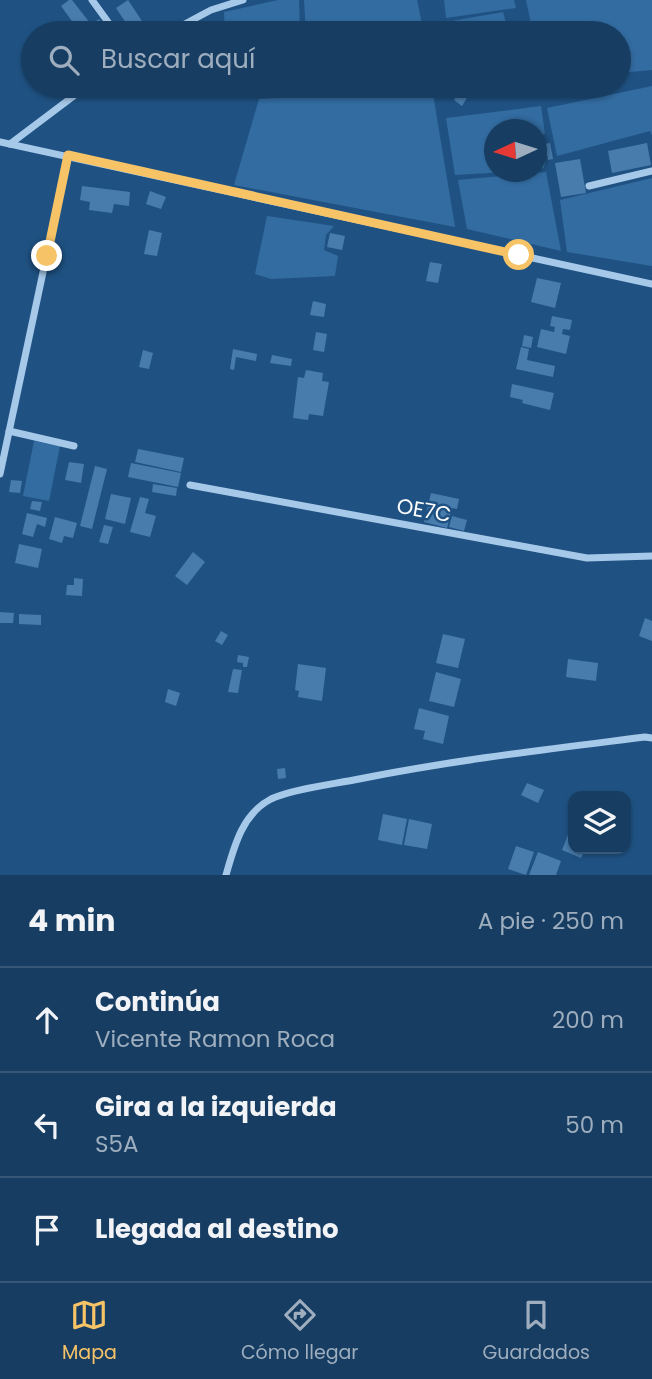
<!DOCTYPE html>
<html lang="es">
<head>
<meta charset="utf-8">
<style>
	:root { --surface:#173e62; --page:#24496b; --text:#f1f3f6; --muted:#9eaebe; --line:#365777; --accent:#f7c367 }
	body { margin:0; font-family:Poppins,sans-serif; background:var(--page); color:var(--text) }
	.controls { position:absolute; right:21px; bottom:21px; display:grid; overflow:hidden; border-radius:14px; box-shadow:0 2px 5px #0004 }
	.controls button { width:63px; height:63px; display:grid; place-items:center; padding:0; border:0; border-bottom:2px solid var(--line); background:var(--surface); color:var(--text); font:35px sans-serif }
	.compass { position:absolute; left:484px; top:119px; width:63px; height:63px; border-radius:50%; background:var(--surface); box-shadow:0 2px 5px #0004; rotate:266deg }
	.stop { position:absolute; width:21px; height:21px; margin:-16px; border:5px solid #f7c367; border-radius:50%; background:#fff }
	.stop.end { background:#f7c367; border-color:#fff; box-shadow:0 2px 7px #0008 }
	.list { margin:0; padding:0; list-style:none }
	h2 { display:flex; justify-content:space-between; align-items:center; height:91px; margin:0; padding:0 28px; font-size:30px }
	h2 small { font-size:23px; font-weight:400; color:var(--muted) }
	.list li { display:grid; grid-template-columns:46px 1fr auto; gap:21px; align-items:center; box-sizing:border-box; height:105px; padding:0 28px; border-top:2px solid var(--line) }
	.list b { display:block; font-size:26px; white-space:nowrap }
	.list p { margin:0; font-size:23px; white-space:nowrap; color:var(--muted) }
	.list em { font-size:23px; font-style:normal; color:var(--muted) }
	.icon { flex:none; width:38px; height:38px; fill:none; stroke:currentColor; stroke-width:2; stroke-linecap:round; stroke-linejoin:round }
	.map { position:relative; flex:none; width:652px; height:875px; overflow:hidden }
	.search { position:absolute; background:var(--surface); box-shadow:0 2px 5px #0004; left:21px; right:21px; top:21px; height:77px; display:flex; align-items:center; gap:18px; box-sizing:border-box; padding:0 24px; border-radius:38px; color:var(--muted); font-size:26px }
	.sheet { height:406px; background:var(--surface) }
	nav { display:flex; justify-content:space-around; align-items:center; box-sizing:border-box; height:98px; border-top:2px solid var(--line); background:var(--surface); font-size:19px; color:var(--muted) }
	nav a { display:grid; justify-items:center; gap:4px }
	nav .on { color:var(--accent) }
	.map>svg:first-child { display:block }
	.green { fill:#336ca1 }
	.building { fill:#487cac }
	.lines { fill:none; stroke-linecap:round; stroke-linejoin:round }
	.street { stroke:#a7c9e9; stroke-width:7 }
	.route { stroke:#f7c367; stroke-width:9 }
	.labels { text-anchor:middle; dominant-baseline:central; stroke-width:5; stroke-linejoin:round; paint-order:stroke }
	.street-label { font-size:21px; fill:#fff; stroke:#1f5283 }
</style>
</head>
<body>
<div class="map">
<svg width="652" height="875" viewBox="0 0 652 875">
	<rect width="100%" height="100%" fill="#1f5283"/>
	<!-- green -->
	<g class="green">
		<path d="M278 0H299L300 33H225L224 12Z"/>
		<path d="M304 0H417L424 33H306Z"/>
		<path d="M444 0H514L516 8 446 18Z"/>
		<path d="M526 0H652V70L619 73V33H533Z"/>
		<path d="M503 12 509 33H443L440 23Z"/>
		<path d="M229 86H303V90L230 96Z"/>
		<path d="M652 86V135L650 131 557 156 547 108Z"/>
		<path d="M432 88 455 227 234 185 259 99Z"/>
		<path d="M541 106 545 134 537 136 541 157 545 162 544 168 537 169 536 130H494V172H506L455 175 446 118Z"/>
		<path d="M546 172 561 251 467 229 458 180Z"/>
		<path d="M652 178V266L567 252 560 200Z"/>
		<path d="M267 216 334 226 326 235 324 250 338 256 335 276 271 279 255 274Z"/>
		<path d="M34 441 60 446 49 501 23 496Z"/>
	</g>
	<!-- building -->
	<g class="building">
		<path d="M69 0H72L90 23 79 31 61 6Z"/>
		<path d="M128 0 142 21 130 29 116 8Z"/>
		<path d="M99 19 109 33H93L88 26Z"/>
		<path d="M461 86H528L524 91 511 94 506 91 502 97 498 94 480 98Z"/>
		<path d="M461 90 468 96 462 106 454 100Z"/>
		<path d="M550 143 553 159 548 160 547 155 541 156 539 145Z"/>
		<path d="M647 143 651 165 612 173 608 151Z"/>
		<path d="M580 159 586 193 561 197 555 163Z"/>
		<path d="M82 186 130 192 129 206 114 204 112 213 89 210 90 202 80 200Z"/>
		<path d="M150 191 166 197 161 209 146 204Z"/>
		<path d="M149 230 162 233 157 256 144 254Z"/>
		<path d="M330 233 345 236 342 250 327 247Z"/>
		<path d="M430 262 442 264 438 283 426 281Z"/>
		<path d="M537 278 561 283 555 308 531 302Z"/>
		<path d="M313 301 326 304 324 317 310 315Z"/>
		<path d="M552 316 572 320 570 330 563 329 562 334 570 336 566 354 537 347 541 329 554 332 555 327 550 326Z"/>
		<path d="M316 332 327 334 324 352 313 350Z"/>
		<path d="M524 335 533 337 531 348 522 346Z"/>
		<path d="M521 347 529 349 527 360 555 366 553 377 516 369Z"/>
		<path d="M233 349 257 354 256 361 236 357 234 370 230 369Z"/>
		<path d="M143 350 153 353 149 369 139 367Z"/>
		<path d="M272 355 292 359 291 366 270 363Z"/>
		<path d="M306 370 323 373 322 381 329 382 323 416 309 414 308 420 293 418 298 377 304 378Z"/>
		<path d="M512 384 554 393 550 410 522 403 523 400 510 397Z"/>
		<path d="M138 449 184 458 181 472 135 462Z"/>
		<path d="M69 462 84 464 81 483 65 480Z"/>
		<path d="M131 463 181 473 178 487 128 477Z"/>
		<path d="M95 466 107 469 92 529 80 526Z"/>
		<path d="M11 480 22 481 20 493 9 492Z"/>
		<path d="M153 484 177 488 176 496 152 492Z"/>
		<path d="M431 493 459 499 457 509 452 508 447 528 424 522Z"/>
		<path d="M111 494 131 498 125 524 105 519Z"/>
		<path d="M140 497 149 499 145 513 156 516 150 537 130 532Z"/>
		<path d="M32 501 42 502 40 511 30 509Z"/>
		<path d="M27 513 47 518 45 527 37 524 33 537 22 534Z"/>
		<path d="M452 516 467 520 464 531 449 527Z"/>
		<path d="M55 517 77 523 73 538 64 536 62 543 49 539Z"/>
		<path d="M104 525 113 527 108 544 99 542Z"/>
		<path d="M19 544 42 549 38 568 15 563Z"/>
		<path d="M193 552 205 562 187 585 175 576Z"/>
		<path d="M74 578 83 579 82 596 66 595 67 585H74Z"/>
		<path d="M0 612 14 613 13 623H0Z"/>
		<path d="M19 614 41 615V625L19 624Z"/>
		<path d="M645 618 652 621V641L639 636Z"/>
		<path d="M221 631 228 635 222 645 215 641Z"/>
		<path d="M443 634 465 639 458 668 436 663Z"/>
		<path d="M238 655 249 657 247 667H243V663L237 662Z"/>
		<path d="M568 659 598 663 596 681 566 677Z"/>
		<path d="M298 664 326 668 322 701 298 697 299 691 295 690Z"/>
		<path d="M233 669 242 670 238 693 228 692Z"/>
		<path d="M436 672 461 679 454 707 429 701Z"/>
		<path d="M168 689 180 693 176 706 165 702Z"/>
		<path d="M419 708 449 716 443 744 423 739 425 731 414 729Z"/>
		<path d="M285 768 286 778 278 779 277 769Z"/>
		<path d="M527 783 544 790 538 803 521 795Z"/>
		<path d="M383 814 407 819 402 845 378 840Z"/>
		<path d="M409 819 432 824 427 849 404 845Z"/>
		<path d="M573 822V849H585L581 858 562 850Z"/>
		<path d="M516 846 534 852 526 875 508 869Z"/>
		<path d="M538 852 561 861 556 875H529Z"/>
	</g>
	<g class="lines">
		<!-- street -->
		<g class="street">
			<path d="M92 0 116 33"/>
			<path d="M168 33 211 10 243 0"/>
			<path d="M0 142 652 284"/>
			<path d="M10 144 87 86"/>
			<path d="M589 186 652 171"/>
			<path d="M9 431 74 446"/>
			<path d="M0 474 68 155"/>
			<path d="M190 485 587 558 652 556"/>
			<path d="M226 875C234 847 242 814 271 799 292 789 335 784 359 779 454 760 550 749 645 737L652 738"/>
		</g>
	</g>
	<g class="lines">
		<!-- route -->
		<path class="route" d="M47 256 68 155 519 255"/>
	</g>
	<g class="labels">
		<!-- street labels -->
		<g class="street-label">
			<text transform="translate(424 510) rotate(10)">OE7C</text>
		</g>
	</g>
</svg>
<div class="controls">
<button><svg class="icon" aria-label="layers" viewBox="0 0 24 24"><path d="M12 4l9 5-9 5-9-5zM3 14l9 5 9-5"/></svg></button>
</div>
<svg class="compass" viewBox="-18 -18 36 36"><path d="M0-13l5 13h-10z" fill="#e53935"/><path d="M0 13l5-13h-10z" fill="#9eaebe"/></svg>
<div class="stop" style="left:519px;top:255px"></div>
<div class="stop end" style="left:47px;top:256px"></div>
<div class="search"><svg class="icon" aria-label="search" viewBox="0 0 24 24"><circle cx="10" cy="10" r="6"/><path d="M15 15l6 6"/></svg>Buscar aquí</div>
</div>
<section class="sheet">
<h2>4 min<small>A pie · 250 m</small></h2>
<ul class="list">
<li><svg class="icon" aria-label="ahead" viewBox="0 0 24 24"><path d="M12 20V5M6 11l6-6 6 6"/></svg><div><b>Continúa</b><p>Vicente Ramon Roca</p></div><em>200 m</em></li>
<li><svg class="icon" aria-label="left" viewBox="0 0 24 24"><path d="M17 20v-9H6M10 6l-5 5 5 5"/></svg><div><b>Gira a la izquierda</b><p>S5A</p></div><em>50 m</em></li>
<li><svg class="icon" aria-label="arrive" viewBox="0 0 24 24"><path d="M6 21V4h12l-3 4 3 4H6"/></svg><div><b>Llegada al destino</b></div></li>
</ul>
</section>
<nav>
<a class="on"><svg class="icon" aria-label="map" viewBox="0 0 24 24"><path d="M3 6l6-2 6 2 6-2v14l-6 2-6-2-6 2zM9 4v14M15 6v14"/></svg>Mapa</a>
<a><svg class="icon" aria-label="directions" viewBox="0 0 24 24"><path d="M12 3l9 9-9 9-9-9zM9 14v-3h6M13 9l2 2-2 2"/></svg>Cómo llegar</a>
<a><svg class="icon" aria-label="saved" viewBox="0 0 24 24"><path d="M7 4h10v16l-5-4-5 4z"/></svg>Guardados</a>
</nav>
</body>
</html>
